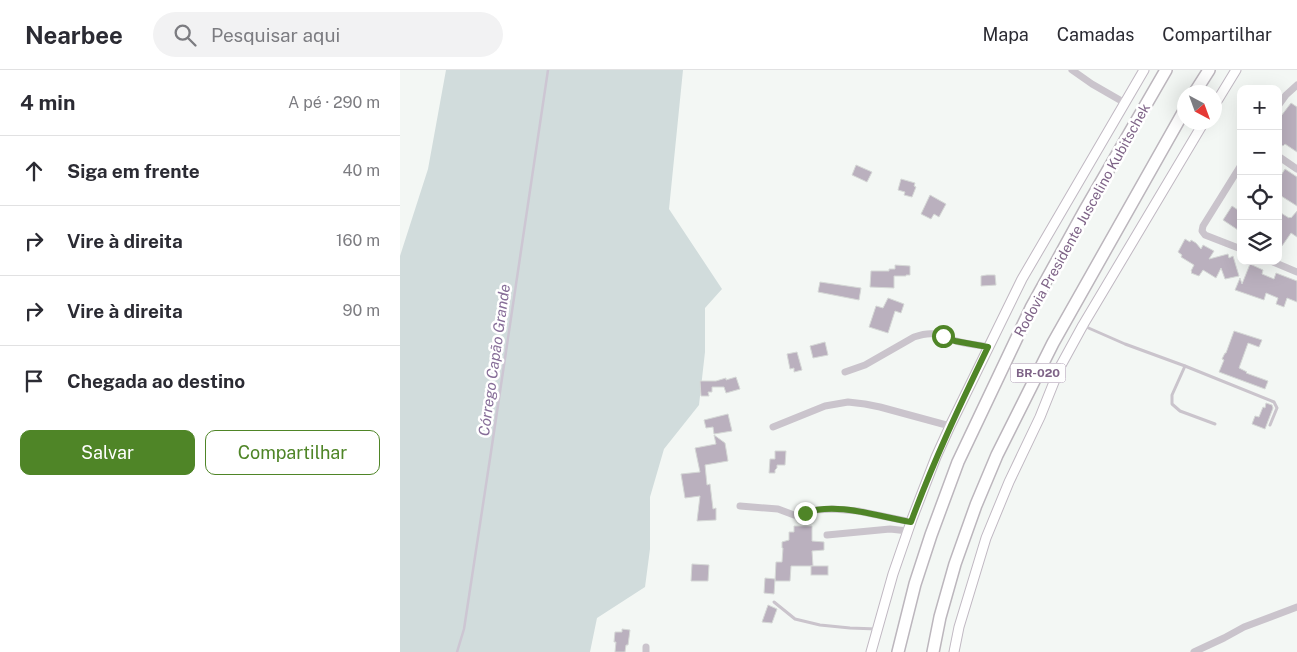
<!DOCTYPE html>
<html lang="pt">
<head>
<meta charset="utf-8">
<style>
	:root { --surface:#fff; --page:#f2f2f3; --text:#2b2b33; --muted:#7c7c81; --line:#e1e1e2; --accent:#4f8527 }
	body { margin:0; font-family:"Public Sans",sans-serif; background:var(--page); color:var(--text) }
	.controls { position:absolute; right:15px; top:15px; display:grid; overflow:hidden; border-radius:10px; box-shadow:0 5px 20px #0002 }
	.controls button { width:45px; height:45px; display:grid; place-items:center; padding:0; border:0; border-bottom:1px solid var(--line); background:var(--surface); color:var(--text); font:25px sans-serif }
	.compass { position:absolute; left:777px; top:15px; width:45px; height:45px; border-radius:50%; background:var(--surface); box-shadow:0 5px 20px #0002; rotate:139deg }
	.stop { position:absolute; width:15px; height:15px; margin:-11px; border:4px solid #4f8527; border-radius:50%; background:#fff }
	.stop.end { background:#4f8527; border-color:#fff; box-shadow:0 1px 5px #0008 }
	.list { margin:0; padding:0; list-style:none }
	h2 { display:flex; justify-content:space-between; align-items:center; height:65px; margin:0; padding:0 20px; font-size:21px }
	h2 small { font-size:16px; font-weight:400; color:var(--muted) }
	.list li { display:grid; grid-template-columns:32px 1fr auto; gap:15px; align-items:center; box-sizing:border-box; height:70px; padding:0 20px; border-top:1px solid var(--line) }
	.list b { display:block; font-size:19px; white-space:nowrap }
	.list em { font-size:16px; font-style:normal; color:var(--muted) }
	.actions { display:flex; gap:10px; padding:15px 20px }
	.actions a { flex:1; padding:11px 0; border:1px solid var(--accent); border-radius:10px; text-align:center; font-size:18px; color:var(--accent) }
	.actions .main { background:var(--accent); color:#fff }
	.icon { flex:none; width:28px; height:28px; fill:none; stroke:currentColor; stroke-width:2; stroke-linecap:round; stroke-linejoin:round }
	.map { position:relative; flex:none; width:897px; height:582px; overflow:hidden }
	header { display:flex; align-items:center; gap:30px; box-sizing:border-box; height:70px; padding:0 25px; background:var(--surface); border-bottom:1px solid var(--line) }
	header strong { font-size:24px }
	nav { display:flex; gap:28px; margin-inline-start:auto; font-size:18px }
	.search { width:350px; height:45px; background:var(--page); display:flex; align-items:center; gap:12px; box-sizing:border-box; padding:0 18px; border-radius:28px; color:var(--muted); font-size:19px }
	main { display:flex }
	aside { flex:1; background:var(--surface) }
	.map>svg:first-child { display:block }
	.green { fill:#d1dcdc }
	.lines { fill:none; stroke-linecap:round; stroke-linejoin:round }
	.stream { stroke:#cdc6d3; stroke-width:2.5 }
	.building { fill:#bab0be; stroke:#d5d8d6 }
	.secondary-casing { stroke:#c0b8c2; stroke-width:11 }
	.trunk-casing { stroke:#bcb6bd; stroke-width:14 }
	.service { stroke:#cac4cc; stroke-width:3 }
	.minor { stroke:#cac4cc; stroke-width:7 }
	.secondary { stroke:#fff; stroke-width:9 }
	.trunk { stroke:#fff; stroke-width:11 }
	.route { stroke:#4f8527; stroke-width:6 }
	.labels { text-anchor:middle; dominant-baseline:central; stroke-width:5; stroke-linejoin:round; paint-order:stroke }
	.shield { fill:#fff; stroke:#a592ab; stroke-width:1 }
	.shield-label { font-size:12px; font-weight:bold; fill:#7e6387 }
	.street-label { font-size:14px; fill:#7e6387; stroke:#fff }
	.water-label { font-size:15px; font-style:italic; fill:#866d98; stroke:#fff }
</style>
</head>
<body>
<header>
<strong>Nearbee</strong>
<div class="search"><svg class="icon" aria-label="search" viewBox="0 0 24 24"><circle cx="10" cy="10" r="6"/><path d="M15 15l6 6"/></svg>Pesquisar aqui</div>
<nav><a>Mapa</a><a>Camadas</a><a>Compartilhar</a></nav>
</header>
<main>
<aside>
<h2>4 min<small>A pé · 290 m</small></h2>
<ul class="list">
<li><svg class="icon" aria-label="ahead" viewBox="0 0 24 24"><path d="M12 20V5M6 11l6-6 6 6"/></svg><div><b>Siga em frente</b></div><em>40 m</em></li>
<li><svg class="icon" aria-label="right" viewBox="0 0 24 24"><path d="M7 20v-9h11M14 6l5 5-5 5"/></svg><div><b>Vire à direita</b></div><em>160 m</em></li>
<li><svg class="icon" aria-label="right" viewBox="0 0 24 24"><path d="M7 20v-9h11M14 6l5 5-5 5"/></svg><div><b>Vire à direita</b></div><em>90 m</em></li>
<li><svg class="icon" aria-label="arrive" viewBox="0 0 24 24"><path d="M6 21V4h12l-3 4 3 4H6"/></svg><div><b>Chegada ao destino</b></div></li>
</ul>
<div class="actions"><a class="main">Salvar</a><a>Compartilhar</a></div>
</aside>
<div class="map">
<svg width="897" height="582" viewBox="0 0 897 582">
	<rect width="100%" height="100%" fill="#f3f7f4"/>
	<!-- green -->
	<path class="green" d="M46 0H283L269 139 322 219 305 238V282L299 335 264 379 250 427V479L245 517 197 548 190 582H0V186L28 99Z"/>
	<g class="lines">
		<!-- stream -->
		<path class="stream" d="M57 582 64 559 91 382 148 0"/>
	</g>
	<!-- building -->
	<g class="building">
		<path d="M891 33 897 37V82L885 74 883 76 878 73V50Z"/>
		<path d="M456 95 472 102 467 112 452 105Z"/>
		<path d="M885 99 897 107V136L878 124V110Z"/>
		<path d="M501 109 515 113 514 116 516 117 512 127 504 125 505 122 498 120Z"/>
		<path d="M530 125 546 134 539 147 534 144 531 149 521 144Z"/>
		<path d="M832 136 841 142V162L823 150Z"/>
		<path d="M897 141V167L891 163 882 176 878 173V171L881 167 878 165V147L881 143 889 148 890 147 891 148Z"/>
		<path d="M785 169 790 172 791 170 796 173 801 179 803 175 814 181 809 189 828 184 829 188 833 186 839 206 825 209 821 198 816 208 803 200 799 206 791 203 792 202 791 201 794 195 781 187 782 185 778 182Z"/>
		<path d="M850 194 863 200 862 204 874 209 876 203 897 211V232L887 228 884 237 876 234 878 228 866 223 864 230 835 220 840 208 842 214Z"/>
		<path d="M495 195 510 196V205H506V206H494V218L470 217 471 201H489V199H495Z"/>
		<path d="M587 205H595L596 215 581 216V206Z"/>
		<path d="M420 212 461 218 459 230 418 222Z"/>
		<path d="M488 228 504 234 501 243 495 241 488 263 469 257 476 236 483 238Z"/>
		<path d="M834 261 862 270 859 277 848 273 839 298 847 302 846 303 868 311 865 319 819 302 824 290 822 289 825 283H826Z"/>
		<path d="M425 272 428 285 413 288 410 276Z"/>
		<path d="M397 282 402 300 394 302V298L390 299 387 284Z"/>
		<path d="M336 307 340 319 326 323 324 317H312V322H308L309 326H301L300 311H316L326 308V310Z"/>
		<path d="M866 333 872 335 873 338 865 359 852 354 855 346 859 347 863 337 865 338Z"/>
		<path d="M328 344 332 361 314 364 313 357 306 358 304 350Z"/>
		<path d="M314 365 325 373 328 391 305 395 307 415 310 414 313 439 316 438V450L297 451 300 426 285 428 281 404 300 402 295 378 316 374Z"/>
		<path d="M375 381H386L385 395H377V398L375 400V403H369L370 389H375Z"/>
		<path d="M394 456H412V471L424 472V480L412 481 413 496H391L390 511H375L376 492H382L383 478H382V472L389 470V462H394Z"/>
		<path d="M292 494 309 495 308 511H291Z"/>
		<rect x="411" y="496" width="17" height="9"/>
		<path d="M365 508 375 509 374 524 364 523Z"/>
		<path d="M368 535 377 539 372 553 362 552Z"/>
		<path d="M222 559 230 560 228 575H226L225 582H215L216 572H214L215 562H222Z"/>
	</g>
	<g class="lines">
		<defs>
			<g id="secondary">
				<path d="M814 36 836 0"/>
				<path d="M471 582 493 504 512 449 536 387 551 354 622 209 744 0"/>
				<path d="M554 582 559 557 586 468 609 412 640 347 660 297 683 255 804 52"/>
			</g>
			<g id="trunk">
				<path d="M795 22 809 0"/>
				<path d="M498 582 515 514 531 465 558 392 631 238 685 140 766 0"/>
				<path d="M533 582 540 547 555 494 576 435 597 385 653 273 784 41"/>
			</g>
		</defs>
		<!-- secondary casing -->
		<use href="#secondary" class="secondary-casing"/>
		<!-- trunk casing -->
		<use href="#trunk" class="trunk-casing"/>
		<!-- service -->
		<g class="service">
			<path d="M684 256 725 274 785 296 874 332 877 338 870 355"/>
			<path d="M785 296 772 325V334L780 341 815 354"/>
			<path d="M374 532 395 549 420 555 450 558 477 559"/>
		</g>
		<!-- minor -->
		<g class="minor">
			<path d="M672 0 692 14 725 33"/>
			<path d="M878 36 886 25 897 15"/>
			<path d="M878 86 897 99"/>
			<path d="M841 95 803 156 802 161 805 165 841 179"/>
			<path d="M871 191 897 202"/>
			<path d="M445 302 465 295 514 267C536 260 537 266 556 271 567 274 578 275 588 277"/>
			<path d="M373 357 425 336 448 332 465 334 480 337 550 356"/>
			<path d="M340 436 378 439 394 445H400L416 440 433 439 458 441 511 452"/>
			<path d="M427 465 490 459 508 461"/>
			<path d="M246 577V582"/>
			<path d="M794 582 824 568 844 557 897 537"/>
		</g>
		<!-- secondary -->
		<use href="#secondary" class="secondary"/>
		<!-- trunk -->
		<use href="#trunk" class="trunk"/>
	</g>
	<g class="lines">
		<!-- route -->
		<path class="route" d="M405 443C436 431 479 447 511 452 533 392 560 335 588 277L555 271 543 266"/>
	</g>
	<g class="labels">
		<!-- shield labels -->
		<rect class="shield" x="610.5" y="293.5" width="55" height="19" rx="4"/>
		<g class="shield-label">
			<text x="638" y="303">BR-020</text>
		</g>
		<!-- street labels -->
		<g class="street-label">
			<text transform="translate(682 150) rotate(-61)">Rodovia Presidente Juscelino Kubitschek</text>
		</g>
		<!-- water labels -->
		<g class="water-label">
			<text transform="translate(94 290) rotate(-82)">Córrego Capão Grande</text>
		</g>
	</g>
</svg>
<div class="controls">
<button>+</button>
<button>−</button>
<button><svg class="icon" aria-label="locate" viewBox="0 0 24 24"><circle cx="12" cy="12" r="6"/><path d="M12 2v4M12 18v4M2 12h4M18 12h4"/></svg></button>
<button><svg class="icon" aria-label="layers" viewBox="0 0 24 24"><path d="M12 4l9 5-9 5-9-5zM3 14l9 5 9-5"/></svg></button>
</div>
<svg class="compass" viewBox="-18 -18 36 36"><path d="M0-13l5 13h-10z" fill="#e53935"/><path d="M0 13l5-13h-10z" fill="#7c7c81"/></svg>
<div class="stop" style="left:543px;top:266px"></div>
<div class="stop end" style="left:405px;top:443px"></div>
</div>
</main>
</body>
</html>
